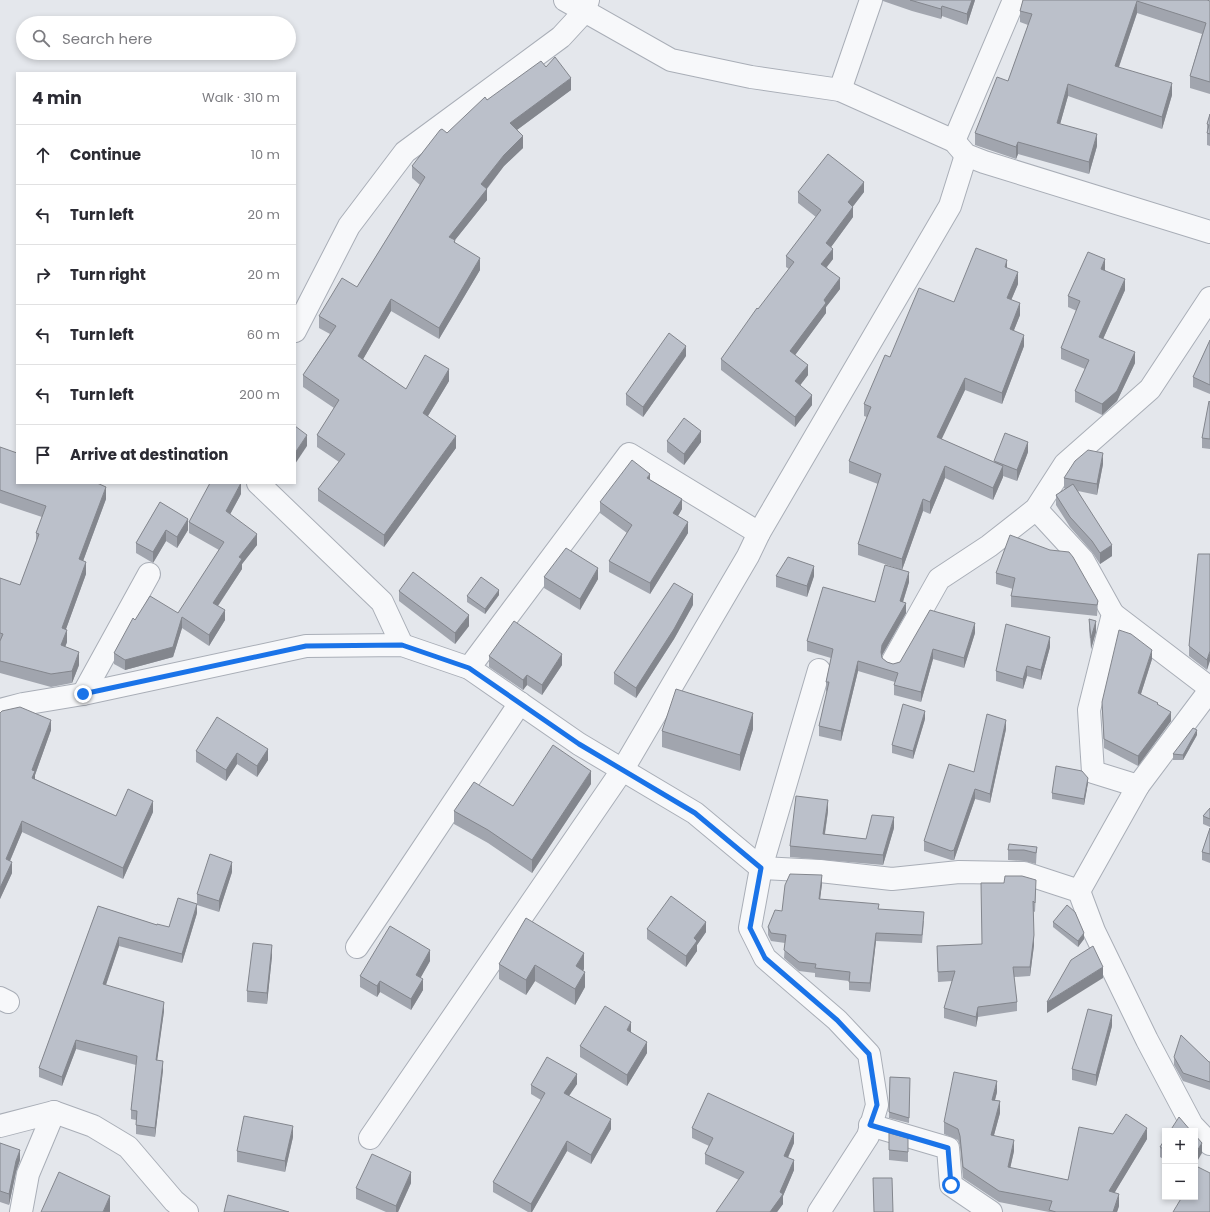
<!DOCTYPE html>
<html lang="en">
<head>
<meta charset="utf-8">
<style>
	:root { --surface:#fff; --page:#f2f2f3; --text:#2b2b33; --muted:#7c7c81; --line:#e1e1e2 }
	body { margin:0; font-family:Poppins,sans-serif; background:var(--page); color:var(--text) }
	.controls { position:absolute; right:12px; bottom:12px; display:grid; overflow:hidden; border-radius:0px; box-shadow:0 2px 6px #0003 }
	.controls button { width:36px; height:36px; display:grid; place-items:center; padding:0; border:0; border-bottom:1px solid var(--line); background:var(--surface); color:var(--text); font:20px sans-serif }
	.stop { position:absolute; width:12px; height:12px; margin:-9px; border:3px solid #1a73e8; border-radius:50%; background:#fff }
	.stop.end { background:#1a73e8; border-color:#fff; box-shadow:0 1px 4px #0008 }
	.list { margin:0; padding:0; list-style:none }
	h2 { display:flex; justify-content:space-between; align-items:center; height:52px; margin:0; padding:0 16px; font-size:17px }
	h2 small { font-size:13px; font-weight:400; color:var(--muted) }
	.list li { display:grid; grid-template-columns:26px 1fr auto; gap:12px; align-items:center; box-sizing:border-box; height:60px; padding:0 16px; border-top:1px solid var(--line) }
	.list b { display:block; font-size:15px; white-space:nowrap }
	.list em { font-size:13px; font-style:normal; color:var(--muted) }
	.icon { flex:none; width:22px; height:22px; fill:none; stroke:currentColor; stroke-width:2; stroke-linecap:round; stroke-linejoin:round }
	.map { position:relative; flex:none; width:1210px; height:1212px; overflow:hidden }
	.search { position:absolute; background:var(--surface); box-shadow:0 2px 6px #0003; left:16px; top:16px; width:280px; height:44px; display:flex; align-items:center; gap:10px; box-sizing:border-box; padding:0 14px; border-radius:22px; color:var(--muted); font-size:15px }
	.panel { position:absolute; background:var(--surface); box-shadow:0 2px 6px #0003; left:16px; top:72px; width:280px; height:412px; border-radius:0px }
	.map>svg:first-child { display:block }
	.lines { fill:none; stroke-linecap:round; stroke-linejoin:round }
	.minor-casing { stroke:#a9aeb7; stroke-width:24 }
	.minor { stroke:#f7f8fa; stroke-width:22 }
	.wall { fill:#a1a5ae }
	.shaded-wall { fill:#83868d }
	.building { fill:#bbc0ca; stroke:#83868d }
	.route { stroke:#1a73e8; stroke-width:5 }
</style>
</head>
<body>
<div class="map">
<svg width="1210" height="1212" viewBox="0 0 1210 1212">
	<rect width="100%" height="100%" fill="#e4e7ec"/>
	<g class="lines">
		<defs>
			<g id="minor">
				<path d="M565 0 671 60 751 77 840 90 954 141 966 155 984 162 1210 232"/>
				<path d="M840 90 871 0"/>
				<path d="M954 141 1014 0"/>
				<path d="M295 331 349 226 405 152 561 37 584 12 588 0"/>
				<path d="M258 483 382 602 402 645"/>
				<path d="M1036 509 1083 560 1113 614 1089 710 1093 772 1138 786 1079 891"/>
				<path d="M1113 614 1210 688"/>
				<path d="M893 661 939 579 989 546 1036 509 1065 464 1150 389 1210 298"/>
				<path d="M469 668 629 454 759 533"/>
				<path d="M819 670 761 868 750 928 765 958 837 1020 869 1054 877 1105 868 1136 819 1212"/>
				<path d="M83 694 149 574"/>
				<path d="M0 710 23 704 83 694 306 646 402 645 469 668 579 744 695 813 761 868 820 871 892 879 959 872 1024 873 1079 891 1094 931 1147 1040 1192 1125 1210 1144"/>
				<path d="M1138 786 1210 690"/>
				<path d="M357 947 520 703"/>
				<path d="M0 998 8 1002"/>
				<path d="M870 1125 948 1148 951 1185 991 1212"/>
				<path d="M0 1126 54 1112 93 1126 128 1147 174 1201 187 1212"/>
				<path d="M370 1138 623 769 748 556 759 533 950 206 966 155"/>
				<path d="M21 1212 28 1174 54 1112"/>
			</g>
		</defs>
		<!-- minor casing -->
		<use href="#minor" class="minor-casing"/>
		<!-- minor -->
		<use href="#minor" class="minor"/>
	</g>
	<!-- wall -->
	<g class="wall">
		<path d="M883 0H975L967 25 942 16 941 19 912 11 883 1Z"/>
		<path d="M1023 0 1210 1V94L1190 88V76L1202 34 1137 13 1119 67 1172 95 1162 129 1068 96 1060 124 1097 146 1089 174 1018 154 1016 159 975 145V133L1008 81 1028 25 1020 22V11Z"/>
		<path d="M546 67 571 90 517 130 523 148 504 166 487 189V200L455 240V243L480 270 439 339 391 311 363 359 406 389 449 381 428 416 456 448 384 547 318 501V489L339 462 317 447V435L334 408 303 387V375L330 334 319 328V316L357 287 420 185 412 178V166L447 133 487 100Z"/>
		<path d="M1210 114V146L1207 145V124Z"/>
		<path d="M798 192H864L853 206V217L831 247 833 259 827 267 840 289 826 307V313L795 355 808 375 800 385 812 405 795 427 721 370V359L789 269 786 267V256L816 217 798 203Z"/>
		<path d="M1007 268 1018 284 1011 300 1020 315 1014 330 1024 346 1002 404 965 390 941 439 994 462 1028 452 1017 481 1003 476V477L993 500 945 478 930 514 923 511 902 570 909 582 903 602 906 613 882 656V658L887 662 893 664 900 662 975 633 964 668 933 659 921 702 894 695V685L895 682 858 671 841 741 819 736V726L827 692 826 691V682L831 658 807 651V641L875 602 899 569 858 555V544L878 484 849 473V461L867 417 864 416V404L890 357 954 302Z"/>
		<path d="M1105 270 1125 290 1103 339 1135 363 1117 401 1102 415 1075 402V391L1085 369 1061 359V348L1077 311 1068 307V296Z"/>
		<path d="M1210 340V394L1193 387V377Z"/>
		<path d="M686 356 643 417 626 405V394Z"/>
		<path d="M1210 402V449L1202 448V438Z"/>
		<path d="M667 441 701 442 684 465 667 452Z"/>
		<path d="M0 447 106 499 83 561 86 574 66 629 67 642 65 647 79 665 72 683 51 687 0 673V578L20 585 36 543V533L42 517 0 503Z"/>
		<path d="M1103 464 1097 495 1078 491 1112 556 1100 564 1092 552 1070 527 1056 505V495L1065 489 1064 488V478Z"/>
		<path d="M650 480 682 509 678 516 688 533 650 594 609 572V561L627 533 600 513V502Z"/>
		<path d="M241 494 230 514 257 545 242 564V569L218 606 225 620 209 646 182 628 173 657 125 670 114 664V653L135 620 178 613 219 550 189 533V522Z"/>
		<path d="M160 502 188 530 177 548 166 541 153 563 136 553V543Z"/>
		<path d="M1210 554 1207 670 1189 656V646Z"/>
		<path d="M996 573 1098 601 1097 616 1011 607V596L1013 589 996 584Z"/>
		<path d="M776 576H814L807 597 776 587Z"/>
		<path d="M544 577 598 579 580 610 544 588Z"/>
		<path d="M399 591 469 626 455 644 399 601Z"/>
		<path d="M499 595 485 614 467 602V596Z"/>
		<path d="M693 605 674 639 636 698 614 684V673Z"/>
		<path d="M1089 619 1096 632 1091 649 1089 630Z"/>
		<path d="M1050 647 1041 680 1027 676 1023 689 996 681V671Z"/>
		<path d="M489 656 562 665 542 695 527 685 523 690 489 667Z"/>
		<path d="M1152 659 1141 694 1171 721 1138 766 1104 748 1102 702Z"/>
		<path d="M0 713 51 730 35 775V779L116 816 153 812 123 879 22 832 10 861 12 873 0 899Z"/>
		<path d="M925 719 913 759 892 753V745Z"/>
		<path d="M753 729 740 771 662 747V731Z"/>
		<path d="M1006 729 990 803 975 799 954 860H951L924 851V841Z"/>
		<path d="M1197 735 1183 760H1173V754Z"/>
		<path d="M268 749V760L257 777 237 764 226 781 196 762V751Z"/>
		<path d="M1088 783 1084 805 1052 799V793Z"/>
		<path d="M591 784 532 873 488 843 454 824V811L513 806Z"/>
		<path d="M1210 808V827L1203 824V816Z"/>
		<path d="M828 811 825 834 866 839 894 828 883 865 790 857V846Z"/>
		<path d="M1210 828V863L1202 860V852Z"/>
		<path d="M1037 847 1036 864 1024 861 1008 860V850Z"/>
		<path d="M232 872 219 912 197 905V894Z"/>
		<path d="M822 884 820 899 879 909 924 921 922 943 876 941 870 992 849 990V981L815 977V973L799 971 784 958 785 943 771 941 768 935V927L782 911Z"/>
		<path d="M1036 890 1035 912 1033 911 1034 945 1030 976 1014 977 1017 1002V1011L978 1017 976 1027 944 1018V1008L952 981 938 982 937 946 982 944Z"/>
		<path d="M98 906 157 925 169 927 197 913 182 963 119 946 106 985 164 1011 157 1060 163 1070 155 1137 136 1134V1120L131 1119V1110L136 1065 76 1049 62 1086 39 1077V1068Z"/>
		<path d="M526 918 584 969 583 970 585 987 575 1005 535 981 526 995 499 979V964Z"/>
		<path d="M1053 922 1084 939 1078 947 1053 927Z"/>
		<path d="M647 929 706 932 697 945V951L686 967 647 939Z"/>
		<path d="M272 956 267 1004 247 1002V991Z"/>
		<path d="M430 961 420 978 423 990 411 1010 380 992 377 997 360 987V976Z"/>
		<path d="M1112 1026 1096 1086 1072 1080V1069Z"/>
		<path d="M631 1032 647 1053 627 1086 580 1057V1046Z"/>
		<path d="M1174 1057 1210 1062V1090L1183 1081 1174 1065Z"/>
		<path d="M890 1077 910 1078 909 1123 889 1118Z"/>
		<path d="M577 1084 569 1096 611 1129 591 1164 567 1151 532 1212H528L493 1192V1182L541 1100 531 1094V1085Z"/>
		<path d="M997 1092 995 1100 1000 1113 994 1135 1014 1151 1010 1168 1068 1180 1113 1134 1147 1139 1114 1193 1119 1206 1117 1212H1049L999 1202 963 1178 960 1147 958 1140 944 1134V1122Z"/>
		<path d="M692 1128 794 1143 788 1158 794 1170 783 1196V1204L777 1212H716L739 1180 705 1164V1154L709 1146 692 1138Z"/>
		<path d="M889 1133 908 1138V1162L889 1160Z"/>
		<path d="M293 1137 285 1172 237 1162V1151Z"/>
		<path d="M1165 1139V1160L1160 1157V1147Z"/>
		<path d="M0 1143 20 1160 16 1172 9 1205 0 1202Z"/>
		<path d="M411 1183 398 1212H386L356 1199V1188Z"/>
	</g>
	<!-- shaded-wall -->
	<g class="shaded-wall">
		<path d="M972 0H975L967 25V14Z"/>
		<path d="M1137 1V13L1115 78V66Z"/>
		<path d="M942 6V16L941 19V9Z"/>
		<path d="M571 78V90L510 135V123Z"/>
		<path d="M1172 83V95L1162 129V117Z"/>
		<path d="M1068 84V96L1057 135V123Z"/>
		<path d="M1097 134V146L1089 174V162Z"/>
		<path d="M523 136V148L504 166 484 192 487 189V200L455 240V252L449 237 481 184 504 155Z"/>
		<path d="M1018 142V154L1016 159V147Z"/>
		<path d="M864 182V192L848 213V202Z"/>
		<path d="M853 207V217L826 254V243Z"/>
		<path d="M833 249V259L821 274V264Z"/>
		<path d="M480 258V270L439 339V328Z"/>
		<path d="M1105 259V270L1101 279V269Z"/>
		<path d="M1007 260V272L1005 267Z"/>
		<path d="M1018 272V284L1007 310V298Z"/>
		<path d="M840 278V289L826 307V313L790 362V351L824 300Z"/>
		<path d="M1125 279V290L1099 348V337Z"/>
		<path d="M391 299V311L358 368V356Z"/>
		<path d="M1020 303V315L1010 340V329Z"/>
		<path d="M1024 335V346L1002 404V393Z"/>
		<path d="M686 346V356L643 417V407Z"/>
		<path d="M1135 352V363L1117 401 1102 415V404Z"/>
		<path d="M808 365V375L795 392V381Z"/>
		<path d="M449 369V381L423 424V413Z"/>
		<path d="M965 378V390L937 449V437Z"/>
		<path d="M812 395V405L795 427V417Z"/>
		<path d="M701 431V442L684 465V454Z"/>
		<path d="M307 435V446L295 464V453Z"/>
		<path d="M456 436V448L384 547V535Z"/>
		<path d="M1028 442V452L1017 481V470Z"/>
		<path d="M1103 453V464L1097 495V484Z"/>
		<path d="M945 466V478L930 514V502Z"/>
		<path d="M1003 466V477L993 500V488Z"/>
		<path d="M650 474V484L647 478Z"/>
		<path d="M241 483V494L226 522V511Z"/>
		<path d="M106 487V499L79 572V559Z"/>
		<path d="M682 499V509L673 524V513Z"/>
		<path d="M923 499V511L902 570V559Z"/>
		<path d="M188 519V530L177 548V537Z"/>
		<path d="M688 522V533L650 594V583Z"/>
		<path d="M166 530V541L153 563V552Z"/>
		<path d="M257 534V545L242 564V569L213 613V603L239 557Z"/>
		<path d="M1112 545V556L1100 564V553Z"/>
		<path d="M86 562V574L62 640V628Z"/>
		<path d="M814 566V576L807 597V586Z"/>
		<path d="M598 568V579L580 610V599Z"/>
		<path d="M909 572V582L900 611V601Z"/>
		<path d="M499 590V595L485 614V609Z"/>
		<path d="M693 594V605L674 639 636 698V688Z"/>
		<path d="M906 603V613L882 655 881 662V652L882 645Z"/>
		<path d="M225 610V620L209 646V635Z"/>
		<path d="M469 615V626L455 644V633Z"/>
		<path d="M182 617V628L173 657 125 670V660Z"/>
		<path d="M1096 621V632L1091 649V638Z"/>
		<path d="M975 623V633L964 668V658Z"/>
		<path d="M67 630V642L61 658V645Z"/>
		<path d="M1050 637V647L1041 680V670Z"/>
		<path d="M933 649V659L921 702V692Z"/>
		<path d="M1152 650V659L1138 703V693Z"/>
		<path d="M1210 651V661L1207 670V660Z"/>
		<path d="M79 652V665L72 683V671Z"/>
		<path d="M562 654V665L542 695V685Z"/>
		<path d="M858 661V671L841 741V731Z"/>
		<path d="M1027 666V676L1023 689V679Z"/>
		<path d="M527 675V685L523 690V680Z"/>
		<path d="M925 711V719L913 759V751Z"/>
		<path d="M1171 712V721L1138 766V756Z"/>
		<path d="M753 713V729L740 771V755Z"/>
		<path d="M51 720V730L35 775V782L32 788V770Z"/>
		<path d="M1006 720V729L990 803V794Z"/>
		<path d="M1197 730V735L1183 760V755Z"/>
		<path d="M268 749V760L257 777V766Z"/>
		<path d="M237 753V764L226 781V770Z"/>
		<path d="M591 771V784L532 873V860Z"/>
		<path d="M1088 778V783L1084 805V799Z"/>
		<path d="M975 789V799L954 860V850Z"/>
		<path d="M828 800V811L823 845V834Z"/>
		<path d="M153 801V812L123 879V868Z"/>
		<path d="M894 817V828L883 865V855Z"/>
		<path d="M22 821V832L6 870V859Z"/>
		<path d="M12 862V873L0 899V888Z"/>
		<path d="M232 862V872L219 912V901Z"/>
		<path d="M822 875V884L819 907V899Z"/>
		<path d="M197 904V913L182 963V954Z"/>
		<path d="M706 922V932L697 945V951L686 967V956L694 938Z"/>
		<path d="M876 933V941L870 992V983Z"/>
		<path d="M1084 933V939L1078 947V941Z"/>
		<path d="M1034 935V945L1030 976V967Z"/>
		<path d="M119 937V946L103 993V984Z"/>
		<path d="M272 945V956L267 1004V993Z"/>
		<path d="M430 950V961L416 986V975Z"/>
		<path d="M584 953V969L576 982V966Z"/>
		<path d="M535 965V981L526 995V980Z"/>
		<path d="M1103 967V978L1047 1013V1002Z"/>
		<path d="M585 972V987L575 1005V989Z"/>
		<path d="M423 979V990L411 1010V999Z"/>
		<path d="M380 981V992L377 997V986Z"/>
		<path d="M164 1002V1011L156 1069V1060Z"/>
		<path d="M978 1007V1017L976 1027V1017Z"/>
		<path d="M1112 1015V1026L1096 1086V1075Z"/>
		<path d="M631 1022V1033L627 1030Z"/>
		<path d="M76 1040V1049L62 1086V1077Z"/>
		<path d="M647 1042V1053L627 1086V1075Z"/>
		<path d="M163 1061V1070L155 1137V1128Z"/>
		<path d="M577 1074V1084L564 1103V1093Z"/>
		<path d="M997 1081V1092L992 1111V1100Z"/>
		<path d="M1000 1101V1113L991 1146V1135Z"/>
		<path d="M611 1119V1129L591 1164V1155Z"/>
		<path d="M293 1126V1137L285 1172V1161Z"/>
		<path d="M1147 1128V1139L1109 1202V1191Z"/>
		<path d="M794 1133V1143L784 1166V1156Z"/>
		<path d="M1014 1140V1151L1008 1178V1167Z"/>
		<path d="M567 1141V1151L532 1212H531V1204Z"/>
		<path d="M1202 1143V1153L1195 1165V1154Z"/>
		<path d="M20 1150V1160L16 1172 9 1205V1194L16 1161Z"/>
		<path d="M794 1160V1170L783 1196V1204L777 1212H770Z"/>
		<path d="M411 1172V1183L398 1212H396V1206Z"/>
		<path d="M1119 1194V1206L1117 1212H1113Z"/>
		<path d="M110 1196V1212H103Z"/>
	</g>
	<!-- building -->
	<g class="building">
		<path d="M910 0H972L967 14 942 6 941 9Z"/>
		<path d="M1023 0H1207L1210 1V82L1190 76 1206 23 1137 1 1115 66 1172 83 1162 117 1068 84 1057 123 1097 134 1089 162 1018 142 1016 147 975 133 997 77 1008 81 1032 14 1020 11Z"/>
		<path d="M555 57 571 78 510 123 523 136 504 155 481 184 487 189 449 237 455 240 454 242 480 258 439 328 391 299 358 356 406 389 425 355 449 369 423 413 456 436 384 535 318 489 345 454 317 435 339 400 303 375 336 326 319 316 342 278 357 287 425 177 412 166 440 130 442 129 447 133 485 97 487 100 541 61 546 67Z"/>
		<path d="M1210 114V134L1207 133 1209 125 1207 124Z"/>
		<path d="M828 154 864 182 848 202 853 207 826 243 833 249 821 264 840 278 824 300 826 303 790 351 808 365 795 381 812 395 795 417 721 359 757 308 758 309 794 262 786 256 821 210 798 192Z"/>
		<path d="M976 248 1007 260 1005 267 1018 272 1007 298 1020 303 1010 329 1024 335 1002 393 965 378 937 437 1003 466 993 488 945 466 930 502 923 499 902 559 858 544 881 474 849 461 871 407 864 404 885 355 890 357 919 288 954 302Z"/>
		<path d="M1088 252 1105 259 1101 269 1125 279 1099 337 1135 352 1117 391 1102 404 1075 391 1089 360 1061 348 1080 301 1068 296Z"/>
		<path d="M669 333 686 346 643 407 626 394Z"/>
		<path d="M1210 340V385L1193 377Z"/>
		<path d="M1209 401 1210 402V439L1202 438Z"/>
		<path d="M684 418 701 431 684 454 667 441Z"/>
		<path d="M295 426 307 435 295 453Z"/>
		<path d="M1005 433 1028 442 1017 470 994 461Z"/>
		<path d="M0 447 17 453V483H97L106 487 79 559 86 562 62 628 67 630 61 645 79 652 72 671 51 674 0 661V641L3 634 0 633V578L20 585 39 534 36 533 46 506 0 490Z"/>
		<path d="M1088 450 1103 453 1097 484 1064 478 1075 461Z"/>
		<path d="M632 460 650 474 647 478 682 499 673 513 688 522 650 583 609 561 632 525 600 502Z"/>
		<path d="M210 483H241L226 511 257 534 239 557 242 559 213 603 225 610 209 635 182 617 173 647 125 660 114 653 133 618 135 620 150 596 178 613 224 542 189 522Z"/>
		<path d="M1073 484 1112 545 1100 553 1092 541 1070 517 1056 495Z"/>
		<path d="M160 502 188 519 177 537 166 530 153 552 136 543Z"/>
		<path d="M1010 535 1050 550 1069 552 1073 557 1098 601 1097 605 1011 596 1015 578 996 573Z"/>
		<path d="M566 548 598 568 580 599 544 577Z"/>
		<path d="M1198 554H1210V651L1207 660 1189 646Z"/>
		<path d="M788 557 814 566 807 586 776 576Z"/>
		<path d="M885 565 909 572 900 601 906 603 882 645 881 652 882 658 887 662 893 664 900 662 930 610 975 623 964 658 933 649 921 692 894 685 898 673 858 661 841 731 819 726 829 682H826L833 649 807 641 823 587 875 602Z"/>
		<path d="M413 572 469 615 455 633 399 591Z"/>
		<path d="M481 577 499 590 485 609 467 596Z"/>
		<path d="M674 583 693 594 674 629 636 688 614 673Z"/>
		<path d="M1089 619 1096 621 1091 638Z"/>
		<path d="M514 621 562 654 542 685 527 675 523 680 489 656Z"/>
		<path d="M1006 624 1050 637 1041 670 1027 666 1023 679 996 671Z"/>
		<path d="M1119 630 1131 634 1152 650 1138 693 1158 703 1157 704 1171 712 1138 756 1104 739 1102 702Z"/>
		<path d="M676 689 753 713 740 755 662 731Z"/>
		<path d="M903 704 925 711 913 751 892 745Z"/>
		<path d="M20 707 51 720 32 770 35 771 32 778 116 816 128 789 153 801 123 868 22 821 6 859 12 862 0 888V713L2 711Z"/>
		<path d="M987 714 1006 720 990 794 975 789 954 850 951 851 924 841 949 764 974 772Z"/>
		<path d="M217 717 268 749 257 766 237 753 226 770 196 751Z"/>
		<path d="M1193 728 1197 730 1183 755 1173 754Z"/>
		<path d="M553 745 591 771 532 860 488 830 454 811 474 782 513 806Z"/>
		<path d="M1056 766 1082 771 1088 778 1084 799 1052 793Z"/>
		<path d="M796 796 828 800 823 834 866 839 872 815 894 817 883 855 790 846Z"/>
		<path d="M1210 808V819L1203 816Z"/>
		<path d="M1210 828V854L1202 852Z"/>
		<path d="M1009 844 1037 847 1036 853 1024 850H1008Z"/>
		<path d="M210 854 232 862 219 901 197 894Z"/>
		<path d="M790 874 822 875 819 899 879 904 878 909 924 912 922 935 876 933 870 983 849 982 850 972 815 968 816 964 799 962 784 950 786 935 771 933 768 927 775 910 782 911 785 885Z"/>
		<path d="M1005 876H1022L1036 880 1035 903 1033 901 1034 935 1030 967H1013L1017 1002 978 1007 976 1017 944 1008 955 971 938 972 937 946 982 944 981 883H1004Z"/>
		<path d="M671 896 706 922 694 938 697 941 686 956 647 929Z"/>
		<path d="M178 898 197 904 182 954 119 937 103 984 164 1002 156 1060 163 1061 155 1128 136 1125 137 1111 131 1110 137 1056 76 1040 62 1077 39 1068 98 906 157 925V924L169 927Z"/>
		<path d="M1067 905 1075 912 1084 933 1078 941 1053 922Z"/>
		<path d="M526 918 584 953 576 966 585 972 575 989 535 965 526 980 499 964Z"/>
		<path d="M390 926 430 950 416 975 423 979 411 999 380 981 377 986 360 976Z"/>
		<path d="M253 943 272 945 267 993 247 991Z"/>
		<path d="M1093 946 1103 967 1047 1002 1071 960Z"/>
		<path d="M605 1006 631 1022 627 1030 647 1042 627 1075 580 1046Z"/>
		<path d="M1088 1009 1112 1015 1096 1075 1072 1069Z"/>
		<path d="M1181 1035 1209 1062H1210V1082L1183 1073 1174 1057Z"/>
		<path d="M547 1057 577 1074 564 1093 611 1119 591 1155 567 1141 531 1204 493 1182 545 1093 531 1085Z"/>
		<path d="M954 1072 997 1081 992 1100 1000 1101 991 1135 1014 1140 1008 1167 1068 1180 1079 1127 1113 1134 1126 1114 1147 1128 1109 1191 1119 1194 1113 1212H1056L1049 1210 1052 1201 999 1191 963 1167 960 1136 958 1129 944 1122Z"/>
		<path d="M890 1077 910 1078 909 1118 889 1112Z"/>
		<path d="M708 1093 794 1133 784 1156 794 1160 780 1192 783 1194 770 1212H716L744 1172 705 1154 713 1138 692 1128Z"/>
		<path d="M244 1116 293 1126 285 1161 237 1151Z"/>
		<path d="M1179 1117 1191 1131H1170Z"/>
		<path d="M889 1133 908 1138V1152L889 1150Z"/>
		<path d="M1195 1135 1202 1143 1195 1154Z"/>
		<path d="M1165 1139V1150L1160 1147Z"/>
		<path d="M0 1143 20 1150 16 1161 9 1194 0 1191Z"/>
		<path d="M372 1154 411 1172 396 1206 356 1188Z"/>
		<path d="M1198 1167 1210 1173V1212H1173L1182 1197H1195V1172Z"/>
		<path d="M59 1172 110 1196 103 1212H41Z"/>
		<path d="M873 1178H892L893 1212H874Z"/>
		<path d="M228 1195 289 1212H224Z"/>
	</g>
	<g class="lines">
		<!-- route -->
		<path class="route" d="M83 694 306 646 402 645 469 668 579 744 695 813 761 868 750 928 765 958 837 1020 869 1054 877 1105 870 1125 948 1148 951 1185"/>
	</g>
</svg>
<div class="controls">
<button>+</button>
<button>−</button>
</div>
<div class="stop" style="left:951px;top:1185px"></div>
<div class="stop end" style="left:83px;top:694px"></div>
<div class="search"><svg class="icon" aria-label="search" viewBox="0 0 24 24"><circle cx="10" cy="10" r="6"/><path d="M15 15l6 6"/></svg>Search here</div>
<section class="panel">
<h2>4 min<small>Walk · 310 m</small></h2>
<ul class="list">
<li><svg class="icon" aria-label="ahead" viewBox="0 0 24 24"><path d="M12 20V5M6 11l6-6 6 6"/></svg><div><b>Continue</b></div><em>10 m</em></li>
<li><svg class="icon" aria-label="left" viewBox="0 0 24 24"><path d="M17 20v-9H6M10 6l-5 5 5 5"/></svg><div><b>Turn left</b></div><em>20 m</em></li>
<li><svg class="icon" aria-label="right" viewBox="0 0 24 24"><path d="M7 20v-9h11M14 6l5 5-5 5"/></svg><div><b>Turn right</b></div><em>20 m</em></li>
<li><svg class="icon" aria-label="left" viewBox="0 0 24 24"><path d="M17 20v-9H6M10 6l-5 5 5 5"/></svg><div><b>Turn left</b></div><em>60 m</em></li>
<li><svg class="icon" aria-label="left" viewBox="0 0 24 24"><path d="M17 20v-9H6M10 6l-5 5 5 5"/></svg><div><b>Turn left</b></div><em>200 m</em></li>
<li><svg class="icon" aria-label="arrive" viewBox="0 0 24 24"><path d="M6 21V4h12l-3 4 3 4H6"/></svg><div><b>Arrive at destination</b></div></li>
</ul>
</section>
</div>
</body>
</html>
